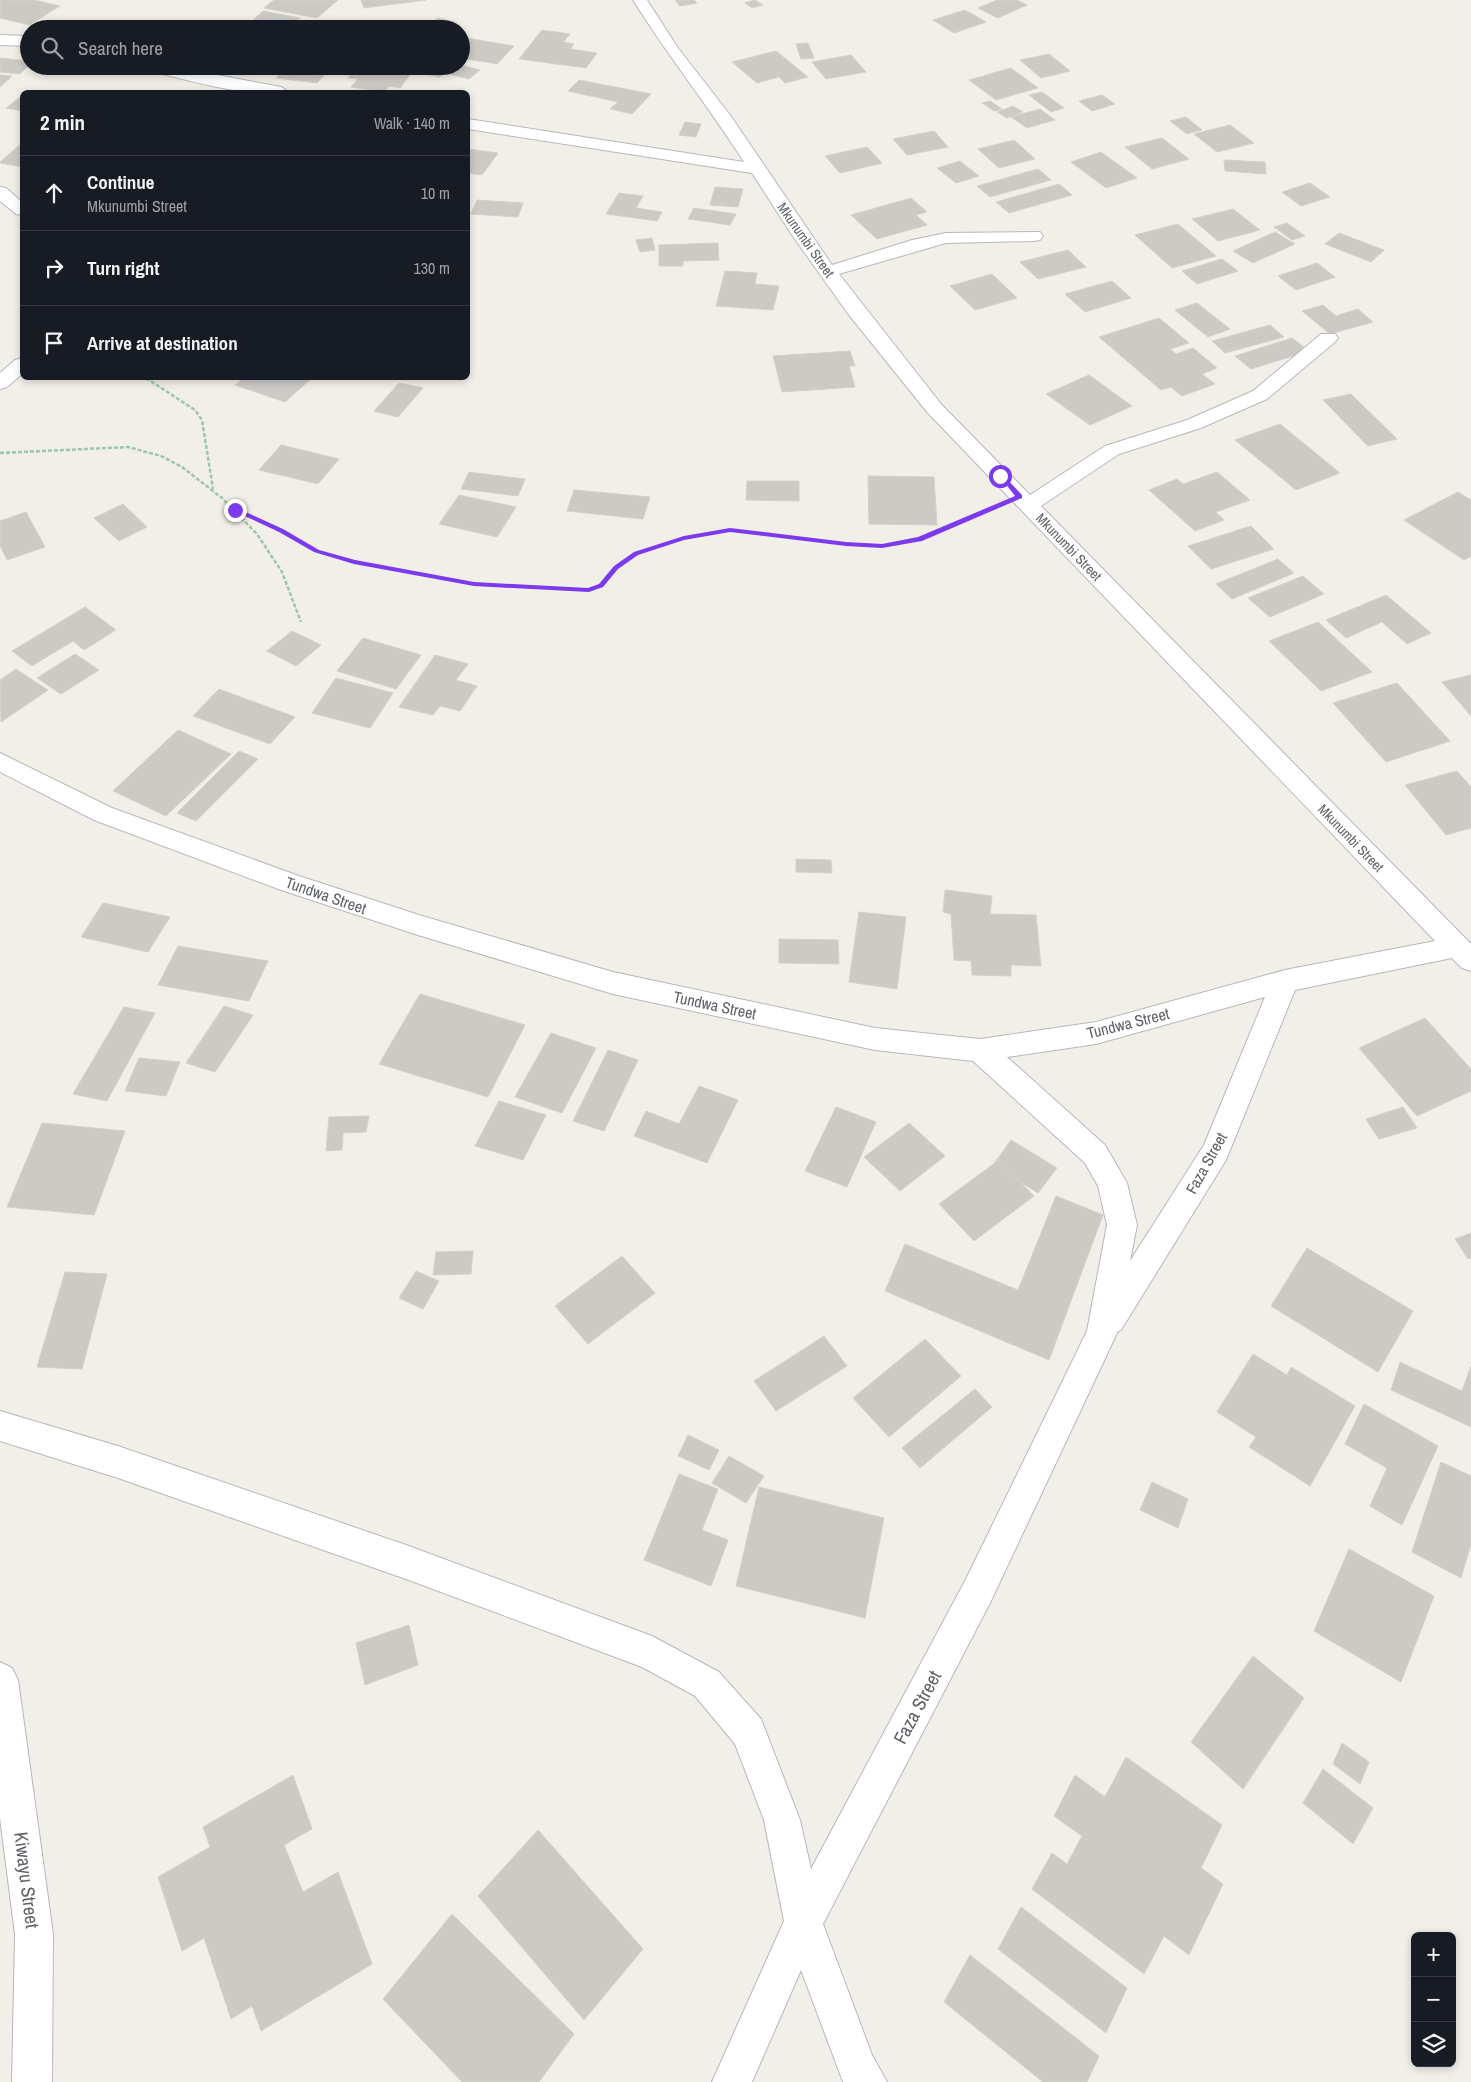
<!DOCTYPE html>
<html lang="en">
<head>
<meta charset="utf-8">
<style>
	:root { --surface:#171b24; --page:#20242c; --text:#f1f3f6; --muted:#9ea1a6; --line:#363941 }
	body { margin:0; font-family:"Archivo Narrow",sans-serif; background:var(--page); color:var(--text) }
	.controls { position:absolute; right:15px; bottom:15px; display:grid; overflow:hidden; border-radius:8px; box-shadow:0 2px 8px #0003 }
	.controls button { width:45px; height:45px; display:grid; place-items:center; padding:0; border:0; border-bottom:1px solid var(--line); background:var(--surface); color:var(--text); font:25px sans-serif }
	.stop { position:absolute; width:15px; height:15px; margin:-11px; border:4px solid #7c3aed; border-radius:50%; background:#fff }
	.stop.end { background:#7c3aed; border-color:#fff; box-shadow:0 1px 5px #0008 }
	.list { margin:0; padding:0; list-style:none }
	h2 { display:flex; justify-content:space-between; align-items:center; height:65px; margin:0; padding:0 20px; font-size:21px }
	h2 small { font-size:16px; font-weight:400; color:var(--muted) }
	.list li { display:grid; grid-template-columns:32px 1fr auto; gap:15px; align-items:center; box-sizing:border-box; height:75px; padding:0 20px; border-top:1px solid var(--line) }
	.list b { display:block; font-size:19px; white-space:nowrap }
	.list p { margin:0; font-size:16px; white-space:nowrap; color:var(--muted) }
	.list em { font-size:16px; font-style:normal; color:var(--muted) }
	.icon { flex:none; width:28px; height:28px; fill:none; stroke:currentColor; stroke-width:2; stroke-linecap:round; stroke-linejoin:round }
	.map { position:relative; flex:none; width:1471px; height:2082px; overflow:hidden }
	.search { position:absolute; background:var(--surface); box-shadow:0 2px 8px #0003; left:20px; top:20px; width:450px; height:55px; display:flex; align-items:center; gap:12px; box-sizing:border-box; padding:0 18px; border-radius:28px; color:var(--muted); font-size:19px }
	.panel { position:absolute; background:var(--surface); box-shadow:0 2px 8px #0003; left:20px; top:90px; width:450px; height:290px; border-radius:8px }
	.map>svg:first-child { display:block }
	.building { fill:#cccac5; stroke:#d6d1c6 }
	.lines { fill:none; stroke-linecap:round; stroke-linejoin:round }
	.street-casing { stroke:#b5b8bc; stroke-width:2 }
	.path { stroke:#9cc7a9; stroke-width:2.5; stroke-dasharray:4 2; stroke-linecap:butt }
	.street { fill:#fff; fill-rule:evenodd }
	.route { fill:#7c3aed }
	.labels { text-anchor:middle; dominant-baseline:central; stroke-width:4; stroke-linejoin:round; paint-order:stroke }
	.far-street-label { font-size:14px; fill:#5f6368; stroke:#fff }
	.street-label { font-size:16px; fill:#5f6368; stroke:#fff }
	.near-street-label { font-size:19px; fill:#5f6368; stroke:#fff }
</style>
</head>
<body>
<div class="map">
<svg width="1471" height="2082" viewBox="0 0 1471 2082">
	<rect width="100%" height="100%" fill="#f1efe8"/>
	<!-- building -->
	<g class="building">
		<path d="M0 0H34L60 6 29 25 0 18Z"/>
		<path d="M274 0H338L317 18 264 8Z"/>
		<path d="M361 0H426L364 8Z"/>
		<path d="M675 0H694L697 3 680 6Z"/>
		<path d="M755 0 763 5 752 8 745 3Z"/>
		<path d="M997 0H1017L1027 5 998 18 978 8Z"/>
		<path d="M965 10 986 22 954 33 933 20Z"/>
		<path d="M263 11 300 18 287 29 250 23Z"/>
		<path d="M438 18 457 23 450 29 429 25Z"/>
		<path d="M404 23 436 29H386L390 25 399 27Z"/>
		<path d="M542 30 570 34 563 42 574 44 570 49 597 53 586 68 519 59Z"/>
		<path d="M461 37 514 46 497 64 461 58Z"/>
		<path d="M808 43 814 58 801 59 796 44Z"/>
		<path d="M776 51 808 77 785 83 779 77 757 83 732 62Z"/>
		<path d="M1049 54 1070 71 1041 78 1020 60Z"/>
		<path d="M851 55 866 72 826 79 812 62Z"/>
		<path d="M0 58 29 61V65L20 74 0 72Z"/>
		<path d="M461 65 480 70 469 79 445 73 440 77 421 73 429 66Z"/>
		<path d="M287 66H332L317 83 276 78Z"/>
		<path d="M366 66H412L416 67 400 88 389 86 385 92 351 87 358 79 348 78 356 68 363 69Z"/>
		<path d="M1011 68 1038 88 996 100 969 80Z"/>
		<path d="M0 75 12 76 0 87Z"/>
		<path d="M579 80 651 94 632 114 610 109 618 102 568 91Z"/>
		<path d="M1042 92 1064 108 1051 112 1029 95Z"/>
		<path d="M1102 95 1115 104 1092 111 1079 101Z"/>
		<path d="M19 98H22V111L6 108Z"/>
		<path d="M990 101 1002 109 994 111 982 103Z"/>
		<path d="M1013 106 1023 112 1007 118 997 112Z"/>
		<path d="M1040 109 1055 120 1027 128 1011 117Z"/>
		<path d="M1186 117 1202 130 1187 134 1170 121Z"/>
		<path d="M685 122 701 124 696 137 679 135Z"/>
		<path d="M1230 125 1254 143 1217 152 1194 134Z"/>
		<path d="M934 131 948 147 907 155 893 139Z"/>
		<path d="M1162 138 1189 159 1152 169 1125 147Z"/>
		<path d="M1014 140 1035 159 999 168 978 149Z"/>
		<path d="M22 143V167L0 163V162Z"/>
		<path d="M867 147 882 163 840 173 825 156Z"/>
		<path d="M468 149 498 153 482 175 468 173Z"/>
		<path d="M1101 152 1137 178 1106 188 1071 162Z"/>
		<path d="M1224 160 1265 162 1266 174 1225 171Z"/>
		<path d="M960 161 979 176 956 183 937 168Z"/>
		<path d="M1038 169 1051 180 990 197 977 186Z"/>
		<path d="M1310 183 1330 197 1301 206 1282 192Z"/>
		<path d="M1059 184 1072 195 1009 213 996 202Z"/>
		<path d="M715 187 743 189 738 207 710 205Z"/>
		<path d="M619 193 643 196 636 208 662 212 657 221 606 214Z"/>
		<path d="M911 198 927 212 916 215 927 225 877 239 851 215Z"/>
		<path d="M477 200 523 203 518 217 471 214Z"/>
		<path d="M694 208 736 214 730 225 688 219Z"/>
		<path d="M1233 209 1260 230 1218 241 1192 219Z"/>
		<path d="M1287 223 1305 236 1292 240 1274 227Z"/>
		<path d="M1178 224 1216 256 1172 268 1135 235Z"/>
		<path d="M1275 232 1295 244 1253 263 1233 251Z"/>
		<path d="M1339 233 1384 250 1371 262 1325 244Z"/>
		<path d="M652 238 655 250 640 252 636 240Z"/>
		<path d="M718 243 719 260 683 261V266H659V245Z"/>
		<path d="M1068 250 1086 267 1038 279 1020 262Z"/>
		<path d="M1222 259 1238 271 1197 284 1182 271Z"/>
		<path d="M1317 263 1335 277 1296 290 1278 276Z"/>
		<path d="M725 271 757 273 755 284 779 286 773 310 716 306Z"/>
		<path d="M992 274 1017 298 975 310 950 286Z"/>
		<path d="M1112 281 1131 298 1085 312 1065 294Z"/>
		<path d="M1197 303 1230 329 1208 337 1175 310Z"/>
		<path d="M1323 305 1336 316 1358 309 1373 322 1330 334 1302 311Z"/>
		<path d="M1159 318 1189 343 1170 349 1176 354 1193 348 1217 368 1202 374 1215 384 1182 396 1171 387 1161 390 1099 337Z"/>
		<path d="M1270 325 1284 337 1225 353 1212 341Z"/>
		<path d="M1292 338 1309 351 1251 369 1235 356Z"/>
		<path d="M850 351 855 366H849L855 387 782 392 773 356Z"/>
		<path d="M1089 375 1132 406 1090 425 1046 394Z"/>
		<path d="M244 378H312L285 402 235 385Z"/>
		<path d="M399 383 423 388 398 417 374 411Z"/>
		<path d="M1351 394 1397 439 1368 446 1323 400Z"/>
		<path d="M1280 424 1340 473 1296 490 1235 440Z"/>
		<path d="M281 445 339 459 318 484 259 470Z"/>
		<path d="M469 472 525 479 518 496 461 489Z"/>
		<path d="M1217 472 1250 500 1216 512 1224 520 1195 531 1149 490 1177 479 1183 484Z"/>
		<path d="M868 476 934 477 937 525 869 524Z"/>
		<path d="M747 481H799V501L746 500Z"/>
		<path d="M574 490 650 497 643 519 567 511Z"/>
		<path d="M1458 492 1471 500V556L1464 560 1404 520Z"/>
		<path d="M459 495 516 507 497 537 439 524Z"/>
		<path d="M123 504 147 527 119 541 94 518Z"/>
		<path d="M26 512 45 547 7 560 0 545V521Z"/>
		<path d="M1251 526 1274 549 1211 569 1188 546Z"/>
		<path d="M1278 559 1294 573 1232 599 1216 584Z"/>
		<path d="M1303 576 1324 594 1270 617 1248 598Z"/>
		<path d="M1386 595 1431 633 1407 644 1382 622 1346 638 1326 620Z"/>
		<path d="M85 607 116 630 84 650 73 641 32 666 12 651Z"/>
		<path d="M1318 622 1372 672 1321 691 1269 641Z"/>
		<path d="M292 631 321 645 296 666 267 651Z"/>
		<path d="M363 638 421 655 396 689 337 671Z"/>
		<path d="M75 654 99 670 61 694 37 678Z"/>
		<path d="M435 655 468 664 456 680 477 686 460 711 440 706 433 715 399 707Z"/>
		<path d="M16 669 48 690 1 722 0 680Z"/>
		<path d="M1471 675V716L1442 682Z"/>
		<path d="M336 678 393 693 370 728 312 713Z"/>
		<path d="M1397 683 1450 741 1386 762 1333 703Z"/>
		<path d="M219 689 295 717 270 744 193 716Z"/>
		<path d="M178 730 231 754 166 816 113 791Z"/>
		<path d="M239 751 258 759 196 821 177 813Z"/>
		<path d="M1457 771 1471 787V828L1446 835 1405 785Z"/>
		<path d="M796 859 831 860 832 873 796 872Z"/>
		<path d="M945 890 992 896 990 914 1036 915 1041 966 1011 965V976L972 975 971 961 954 960 951 914 943 912Z"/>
		<path d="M103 903 170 917 148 952 81 937Z"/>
		<path d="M859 912 906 917 897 989 849 982Z"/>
		<path d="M779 939 838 940 839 964 779 963Z"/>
		<path d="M178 946 268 961 249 1001 158 985Z"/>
		<path d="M420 994 525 1025 488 1097 379 1064Z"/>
		<path d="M224 1006 253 1015 215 1072 186 1063Z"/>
		<path d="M124 1007 155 1013 107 1101 73 1094Z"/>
		<path d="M1425 1018 1471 1069V1091L1417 1116 1359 1048Z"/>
		<path d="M551 1033 596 1048 562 1113 515 1097Z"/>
		<path d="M608 1050 638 1060 604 1131 573 1121Z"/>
		<path d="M139 1058 180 1062 166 1096 125 1091Z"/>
		<path d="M699 1086 738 1100 707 1163 634 1136 646 1111 679 1124Z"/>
		<path d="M499 1101 546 1115 523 1160 475 1146Z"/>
		<path d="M836 1107 876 1122 847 1187 805 1171Z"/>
		<path d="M1403 1107 1417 1128 1379 1139 1366 1119Z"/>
		<path d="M369 1116 366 1132 343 1133 342 1150 326 1151 329 1117Z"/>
		<path d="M42 1123 125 1131 94 1215 7 1207Z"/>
		<path d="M909 1123 945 1156 900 1191 864 1157Z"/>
		<path d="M1011 1140 1057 1168 1038 1193 993 1165Z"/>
		<path d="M999 1160 1034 1196 974 1241 939 1204Z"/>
		<path d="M1056 1196 1103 1215 1049 1360 885 1291 905 1244 1018 1290Z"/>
		<path d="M1471 1233V1258L1468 1259 1455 1239Z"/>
		<path d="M1307 1248 1413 1311 1378 1372 1271 1306Z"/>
		<path d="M473 1251 471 1274 433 1275 436 1252Z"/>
		<path d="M622 1256 655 1293 588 1344 555 1306Z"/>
		<path d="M416 1271 439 1281 423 1309 399 1298Z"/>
		<path d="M65 1272 107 1274 82 1369 37 1367Z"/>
		<path d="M824 1336 847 1366 776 1411 754 1381Z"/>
		<path d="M925 1339 961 1376 889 1437 853 1398Z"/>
		<path d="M1253 1354 1287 1375 1291 1367 1355 1406 1310 1486 1249 1447 1256 1437 1217 1412Z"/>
		<path d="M1400 1362 1462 1391 1471 1366V1427L1391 1390Z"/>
		<path d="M975 1389 992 1407 920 1468 902 1448Z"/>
		<path d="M1364 1404 1438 1446 1402 1525 1370 1506 1387 1468 1345 1444Z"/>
		<path d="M688 1435 719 1450 709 1470 678 1456Z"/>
		<path d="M729 1456 764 1476 746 1503 712 1483Z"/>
		<path d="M1441 1462 1471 1476V1544L1461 1578 1412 1552Z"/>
		<path d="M679 1474 718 1489 702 1530 728 1540 711 1586 644 1560Z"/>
		<path d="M1152 1482 1188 1499 1178 1528 1140 1510Z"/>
		<path d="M759 1487 884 1518 865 1618 736 1586Z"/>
		<path d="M1349 1549 1434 1596 1401 1682 1314 1631Z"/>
		<path d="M409 1625 418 1665 365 1685 356 1643Z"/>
		<path d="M1253 1656 1304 1698 1243 1789 1191 1742Z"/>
		<path d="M1342 1743 1369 1762 1360 1784 1333 1764Z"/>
		<path d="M1126 1757 1222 1825 1201 1868 1223 1884 1189 1955 1164 1936 1144 1974 1032 1889 1052 1853 1067 1864 1082 1836 1054 1816 1075 1775 1105 1797Z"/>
		<path d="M1323 1769 1373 1808 1353 1844 1303 1803Z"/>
		<path d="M293 1775 312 1829 284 1845 303 1892 338 1872 372 1964 261 2031 252 2006 231 2019 204 1938 182 1951 158 1877 210 1847 203 1827Z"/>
		<path d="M538 1830 643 1949 584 2020 478 1896Z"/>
		<path d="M1021 1907 1127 1988 1106 2033 998 1949Z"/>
		<path d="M452 1914 574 2034 539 2082H462L383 1999Z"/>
		<path d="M970 1955 1099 2056 1087 2082H1043L944 2002Z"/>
	</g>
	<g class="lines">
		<defs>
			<g id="street">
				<path d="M633 0H647L678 48 730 115 832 265 912 240 946 233 1040 232 1043 236 1040 240 1034 241 946 243 839 274 941 404 1030 495 1105 446 1187 420 1253 391 1321 334H1335L1338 338 1335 342 1267 399 1201 428 1119 454 1041 506 1471 944V971L1462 968 1452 958 1295 990 1226 1160 1121 1330 1118 1331 990 1603 823 1924 872 2055 887 2082H843L801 1970 752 2082H712L784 1921 764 1820 735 1744 695 1696 642 1667 406 1579 118 1478 0 1441V1411L118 1446 406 1545 652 1636 719 1672 761 1719 800 1820 811 1869 966 1579 1087 1331 1107 1225 1098 1186 1085 1163 973 1061 875 1050 613 994 418 935 281 890 94 820 0 772V753L112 808 299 876 419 915 613 972 875 1028 980 1039 1096 1022 1285 970 1435 941 927 412 849 315 792 235 752 173 468 129V119L744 162C709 107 668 56 633 0ZM1265 997 1204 1145 1130 1261 1137 1225 1127 1183 1105 1145 1007 1057 1096 1044Z"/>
				<path d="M0 35 29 36V46L0 45Z"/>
				<path d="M141 66H169L281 87 289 92C244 98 188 80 143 69Z"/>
				<path d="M0 187 6 188 22 202V215L16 214 0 201Z"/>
				<path d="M22 358V374L7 387 0 389V373L15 360Z"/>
				<path d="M0 1662 12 1668 18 1680 53 1934 52 2082H12L15 1934 0 1818Z"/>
			</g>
		</defs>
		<!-- street casing -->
		<use href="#street" class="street-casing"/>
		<!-- path -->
		<g class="path">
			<path d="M146 378 195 410 202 420 213 489"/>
			<path d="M0 453 128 447 161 456 182 467 222 498 257 534 282 572 301 622"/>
			<path d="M235 510 281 530 317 551 355 562 474 584 589 590 601 585 616 567 636 554 683 538 729 530 846 544 882 546 920 539 980 513"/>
		</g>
		<!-- street -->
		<use href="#street" class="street"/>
	</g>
	<!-- route -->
	<path class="route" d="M998 474H1002L1022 495V498L922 541 882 548 846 546 730 532 684 540 638 555 618 569 603 587 589 592 474 586 354 564 314 552 279 532 232 510 237 508 283 529 319 550 355 560 474 582 588 588 599 584 614 566 634 552 684 536 730 528 846 542 882 544 918 537 1015 496Z"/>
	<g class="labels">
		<!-- far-street labels -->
		<g class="far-street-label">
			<text transform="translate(806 240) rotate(55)">Mkunumbi Street</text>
			<text transform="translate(1069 547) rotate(46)">Mkunumbi Street</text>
			<text transform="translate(1351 838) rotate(46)">Mkunumbi Street</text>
		</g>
		<!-- street labels -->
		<g class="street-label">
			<text transform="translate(326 895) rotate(19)">Tundwa Street</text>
			<text transform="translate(715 1005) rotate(12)">Tundwa Street</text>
			<text transform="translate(1128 1023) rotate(-14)">Tundwa Street</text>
			<text transform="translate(1206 1163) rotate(-61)">Faza Street</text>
		</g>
		<!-- near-street labels -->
		<g class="near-street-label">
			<text transform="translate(917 1707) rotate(-62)">Faza Street</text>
			<text transform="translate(27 1880) rotate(83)">Kiwayu Street</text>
		</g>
	</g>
</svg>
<div class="controls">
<button>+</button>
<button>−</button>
<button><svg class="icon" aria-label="layers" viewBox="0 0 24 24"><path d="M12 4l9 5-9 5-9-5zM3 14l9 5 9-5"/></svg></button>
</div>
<div class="stop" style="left:1000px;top:476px"></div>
<div class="stop end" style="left:235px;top:510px"></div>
<div class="search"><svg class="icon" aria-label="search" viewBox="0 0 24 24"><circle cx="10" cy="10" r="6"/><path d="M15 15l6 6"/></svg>Search here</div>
<section class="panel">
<h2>2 min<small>Walk · 140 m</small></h2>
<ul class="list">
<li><svg class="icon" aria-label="ahead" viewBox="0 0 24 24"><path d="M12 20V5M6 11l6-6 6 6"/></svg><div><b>Continue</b><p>Mkunumbi Street</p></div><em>10 m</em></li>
<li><svg class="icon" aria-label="right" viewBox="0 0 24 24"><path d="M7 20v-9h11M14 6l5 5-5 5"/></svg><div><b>Turn right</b></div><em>130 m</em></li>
<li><svg class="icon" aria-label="arrive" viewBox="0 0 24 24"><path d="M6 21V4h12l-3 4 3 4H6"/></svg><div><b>Arrive at destination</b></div></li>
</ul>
</section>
</div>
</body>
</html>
